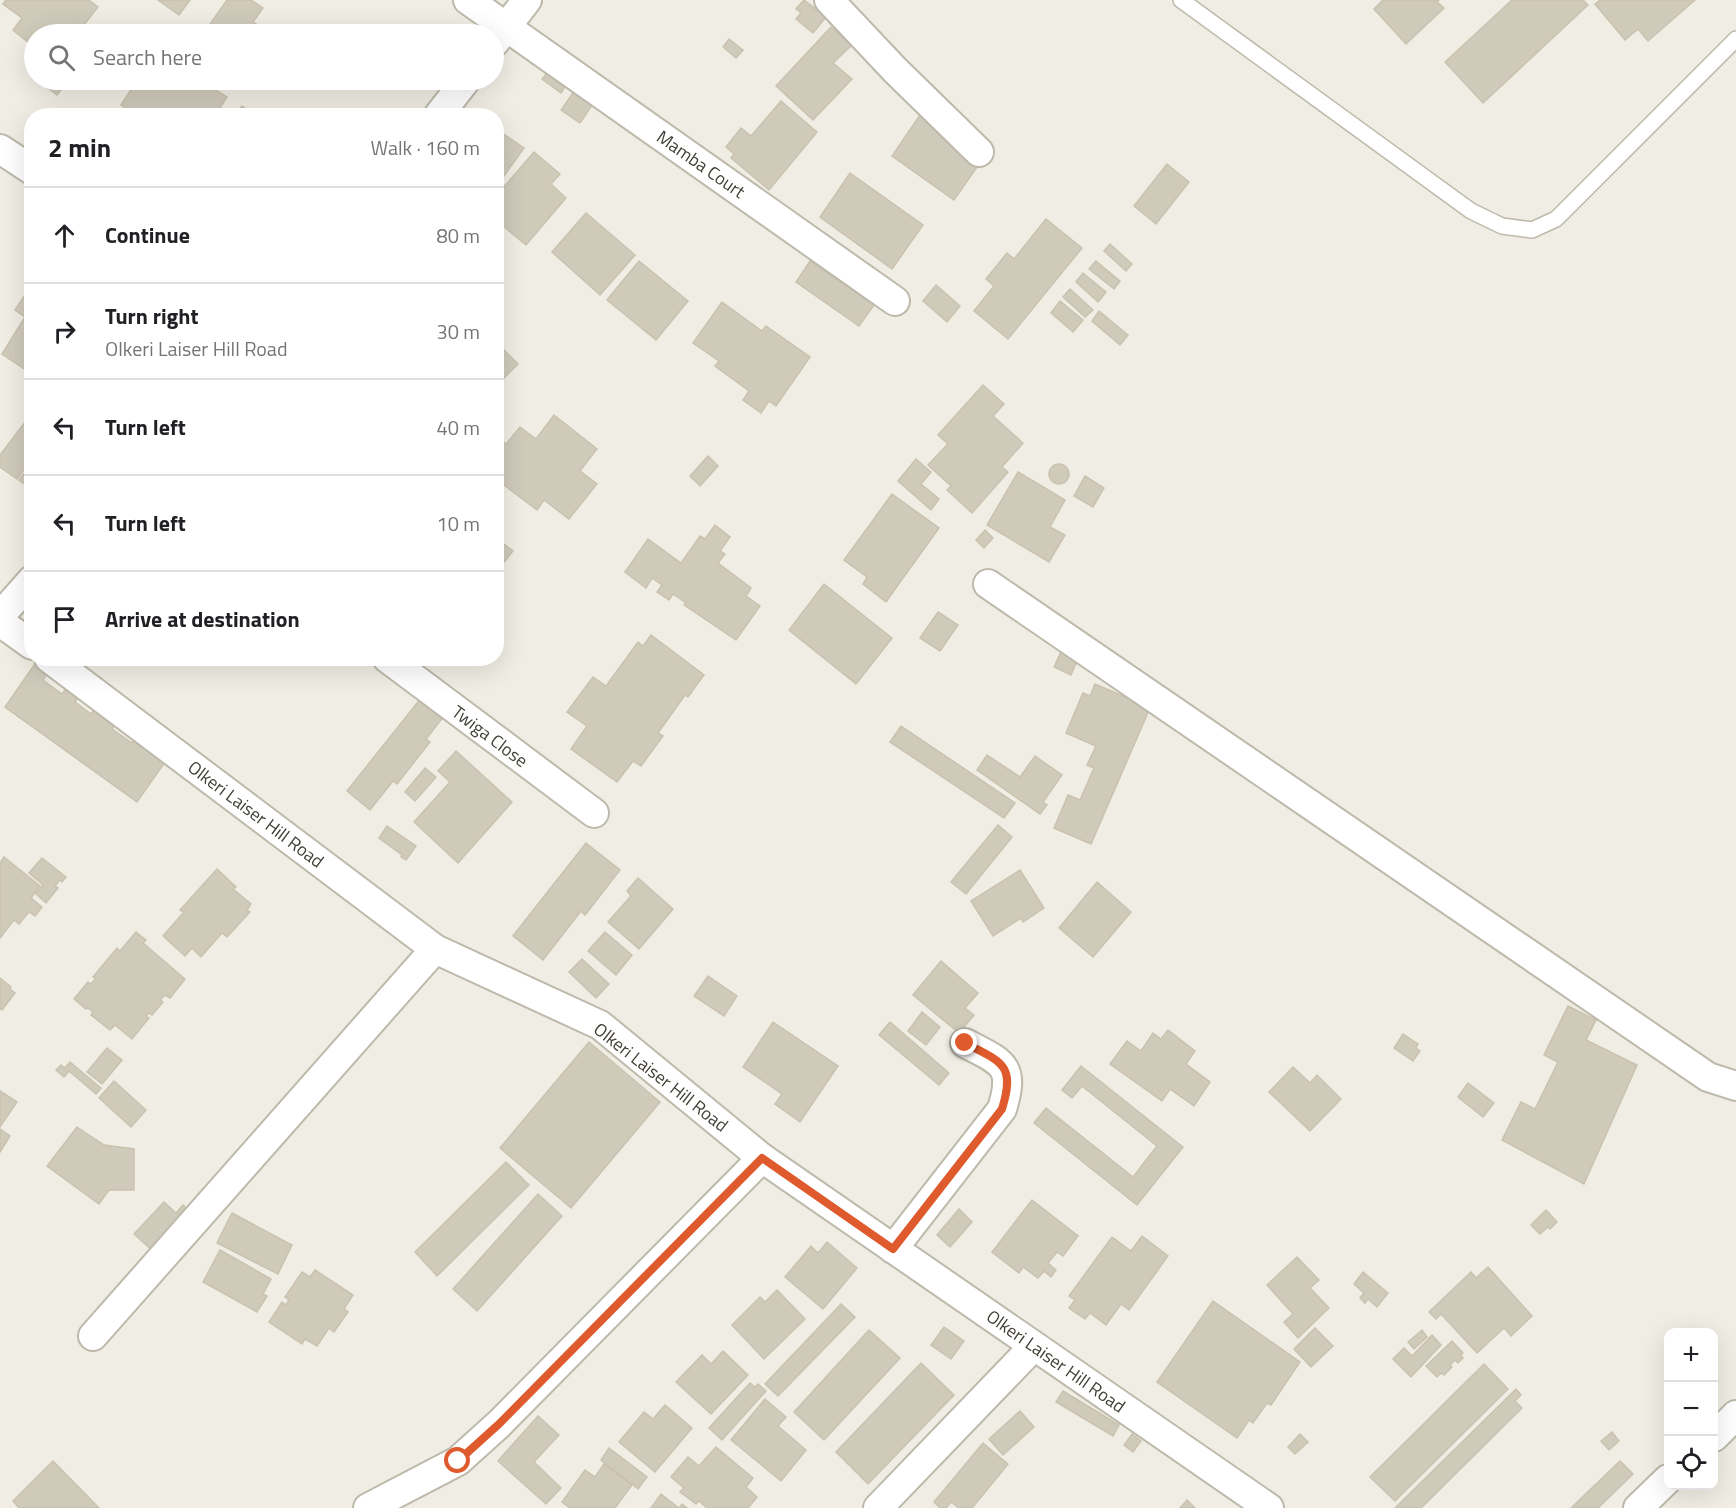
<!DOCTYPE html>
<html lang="en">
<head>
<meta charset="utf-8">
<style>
	:root { --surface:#fff; --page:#f6f6f6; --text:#202124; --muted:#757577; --line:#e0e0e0 }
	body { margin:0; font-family:"Titillium Web",sans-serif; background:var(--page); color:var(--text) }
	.controls { position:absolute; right:18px; bottom:18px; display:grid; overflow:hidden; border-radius:12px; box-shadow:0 6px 24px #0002 }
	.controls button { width:54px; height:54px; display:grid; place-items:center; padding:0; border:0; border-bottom:2px solid var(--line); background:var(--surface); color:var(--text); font:30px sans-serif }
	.stop { position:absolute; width:18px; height:18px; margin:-14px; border:4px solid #df5a2c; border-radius:50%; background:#fff }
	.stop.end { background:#df5a2c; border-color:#fff; box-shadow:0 2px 6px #0008 }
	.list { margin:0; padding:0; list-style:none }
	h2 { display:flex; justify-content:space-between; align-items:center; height:78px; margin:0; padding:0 24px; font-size:26px }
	h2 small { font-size:20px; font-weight:400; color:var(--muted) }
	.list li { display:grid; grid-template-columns:39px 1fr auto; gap:18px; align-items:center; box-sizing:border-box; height:96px; padding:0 24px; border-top:2px solid var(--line) }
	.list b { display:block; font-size:22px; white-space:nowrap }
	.list p { margin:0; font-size:20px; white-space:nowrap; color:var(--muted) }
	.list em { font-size:20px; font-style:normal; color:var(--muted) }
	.icon { flex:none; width:33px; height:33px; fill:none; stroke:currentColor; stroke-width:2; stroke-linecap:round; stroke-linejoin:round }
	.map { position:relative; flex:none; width:1736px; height:1508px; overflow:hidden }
	.search { position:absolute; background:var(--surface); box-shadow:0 6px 24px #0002; left:24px; top:24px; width:480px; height:66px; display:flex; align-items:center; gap:15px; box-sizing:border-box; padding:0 21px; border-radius:33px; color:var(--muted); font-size:22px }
	.panel { position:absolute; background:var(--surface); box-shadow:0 6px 24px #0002; left:24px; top:108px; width:480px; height:558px; border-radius:24px }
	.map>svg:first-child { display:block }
	.building { fill:#d0cabb; stroke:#cac2af; stroke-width:1.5 }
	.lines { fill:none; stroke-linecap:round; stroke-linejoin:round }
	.service-casing { stroke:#bdb9ab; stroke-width:18 }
	.minor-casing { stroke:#bdb9ab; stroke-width:32 }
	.service { stroke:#fff; stroke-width:15 }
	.minor { stroke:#fff; stroke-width:28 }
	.route { stroke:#df5a2c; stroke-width:8 }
	.labels { text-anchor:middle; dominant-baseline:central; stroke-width:5; stroke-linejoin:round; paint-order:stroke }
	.street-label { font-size:18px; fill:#413e35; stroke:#fff }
</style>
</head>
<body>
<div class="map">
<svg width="1736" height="1508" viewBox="0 0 1736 1508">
	<rect width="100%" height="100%" fill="#f0eee4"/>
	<!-- building -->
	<g class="building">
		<path d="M6 0H89L98 7 77 34H34V47L13 30 22 18 3 4Z"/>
		<path d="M158 0H190L179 15Z"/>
		<path d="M227 0H251L263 8 253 22 271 34H203Z"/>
		<path d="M804 0 826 17 813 33 796 19 801 13 796 9Z"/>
		<path d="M1383 0H1439L1437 2 1444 8 1406 44 1374 9Z"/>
		<path d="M1512 0H1583L1588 5 1483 103 1445 62Z"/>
		<path d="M1600 0H1695L1648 41 1638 29 1625 40 1595 4Z"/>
		<path d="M831 27 852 45 833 63 852 79 813 120 776 86Z"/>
		<path d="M729 39 743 50 736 58 723 47Z"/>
		<path d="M549 70 567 84 561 93 542 79Z"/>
		<path d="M55 80H69L57 95 48 88Z"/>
		<path d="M137 80H200L227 97 215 116H136L121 105Z"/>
		<path d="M575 90 593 104 580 123 561 110Z"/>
		<path d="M781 101 817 132 769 190 731 158 734 154 726 147 741 128 751 136Z"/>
		<path d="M242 106 256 116 235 115Z"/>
		<path d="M920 115 982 160 954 200 892 156Z"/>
		<path d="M496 129 524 148 496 187Z"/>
		<path d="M534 152 560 174 551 184 566 198 526 245 496 220V196Z"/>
		<path d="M1167 164 1189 182 1156 224 1134 206Z"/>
		<path d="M850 173 923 225 892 269 820 217Z"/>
		<path d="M586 213 635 255 600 295 552 252Z"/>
		<path d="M1046 219 1082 248 1008 339 974 311 994 286 986 279 1007 253 1014 259Z"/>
		<path d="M1110 244 1132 264 1126 271 1104 251Z"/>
		<path d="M639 261 688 301 656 340 607 300Z"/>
		<path d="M810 261 874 305 859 326 796 282Z"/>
		<path d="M1096 261 1120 281 1114 289 1089 269Z"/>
		<path d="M1083 273 1106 292 1098 302 1076 282Z"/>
		<path d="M936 285 960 306 947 322 923 301Z"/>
		<path d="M29 289 32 291V374L2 354 25 317 15 310Z"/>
		<path d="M1070 289 1093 310 1085 317 1063 297Z"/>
		<path d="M1060 301 1083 320 1073 332 1051 313Z"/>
		<path d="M722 302 762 331 766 326 810 357 776 406 769 401 761 413 743 400 749 391 715 366 719 361 693 343Z"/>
		<path d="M1099 311 1128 335 1120 345 1092 321Z"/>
		<path d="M499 345 518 364 496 386V348Z"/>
		<path d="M983 385 1004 404 993 416 1023 443 1002 467 1008 472 972 513 947 490 951 486 928 465 948 444 938 435Z"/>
		<path d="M32 413V459L17 479 0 467V455Z"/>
		<path d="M554 415 597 449 580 471 597 484 569 519 544 500 537 510 496 479V443L499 439 506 444 520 427 536 439Z"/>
		<path d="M708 456 718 466 700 486 690 476Z"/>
		<path d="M916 459 931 472 921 484 939 499 931 510 898 481Z"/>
		<path d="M32 463V489L19 480Z"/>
		<circle cx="1059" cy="474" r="10"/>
		<path d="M1018 472 1065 500 1050 527 1065 535 1049 562 987 525Z"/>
		<path d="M1085 476 1104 488 1093 507 1074 496Z"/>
		<path d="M892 494 939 528 886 602 863 584 867 577 844 560Z"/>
		<path d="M715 525 730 537 720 551 725 554 718 563 751 588 746 596 760 606 736 640 684 605 686 603 673 594 669 600 657 592 662 585 652 578 646 588 625 572 648 539 681 563 700 536 705 539Z"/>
		<path d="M985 530 993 538 984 548 976 540Z"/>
		<path d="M496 538 513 551 496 572Z"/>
		<path d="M824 584 892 638 856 684 789 630Z"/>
		<path d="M938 612 958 625 940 651 920 638Z"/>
		<path d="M651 635 704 675 688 697 685 695 658 733 663 736 641 766 633 761 617 782 571 749 587 726 567 712 593 677 606 686 638 642 643 646Z"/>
		<path d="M1061 652 1078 659 1071 675 1054 667Z"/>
		<path d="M34 665 47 674 43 680 62 694 67 687 79 696 75 702 91 714 98 705 115 725 112 729 132 743 136 736 165 762 137 802 5 707Z"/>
		<path d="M1095 684 1150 708 1091 844 1054 828 1068 795 1080 800 1094 768 1087 765 1096 746 1066 733 1083 693 1090 696Z"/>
		<path d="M425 693 448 711 426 739 430 742 397 784 393 781 370 810 347 791Z"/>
		<path d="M901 726 1015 803 1004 818 890 742Z"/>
		<path d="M456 751 512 802 458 863 414 822 450 782 438 771Z"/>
		<path d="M987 755 1020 777 1035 756 1062 775 1043 802 1047 805 1040 814 977 770Z"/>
		<path d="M425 768 436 777 415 801 405 792Z"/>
		<path d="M998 825 1012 837 966 894 951 882Z"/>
		<path d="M387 826 416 846 406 860 401 857 402 855 379 838Z"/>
		<path d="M586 843 620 870 585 915 581 911 543 960 513 936Z"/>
		<path d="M4 857 40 886 31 898 42 907 35 916 29 912 19 924 14 920 0 938V863Z"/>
		<path d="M42 858 66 877 62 882 60 880 55 886 58 888 46 903 36 894 43 885 29 873Z"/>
		<path d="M217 869 236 887 233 889 251 904 247 910 250 912 227 937 222 933 201 957 192 948 185 956 163 936 184 912 180 910Z"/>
		<path d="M1020 870 1044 908 1023 922 1021 918 993 936 971 901Z"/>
		<path d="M638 878 673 909 639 949 608 922 631 896 627 891Z"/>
		<path d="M1097 882 1131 912 1093 957 1059 928Z"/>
		<path d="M136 932 146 940 143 943 185 979 170 998 165 995 160 1000 163 1002 152 1015 149 1013 146 1016 149 1018 132 1039 115 1025 110 1030 91 1015 93 1012 88 1008 86 1009 74 999 88 982 91 984 96 978 93 977 117 948 120 951Z"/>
		<path d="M605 932 632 955 616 975 588 951Z"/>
		<path d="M582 959 609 984 596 998 569 972Z"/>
		<path d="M941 961 978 993 965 1008 974 1015 959 1033 913 995Z"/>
		<path d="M708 976 737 996 724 1016 694 996Z"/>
		<path d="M0 978 11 987 10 989 15 993 2 1010 0 1009Z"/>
		<path d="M1568 1006 1596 1020 1586 1040 1637 1065 1584 1184 1502 1140 1521 1102 1535 1109 1558 1062 1544 1055Z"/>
		<path d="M922 1012 940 1027 926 1045 908 1031Z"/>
		<path d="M773 1022 838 1066 800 1122 775 1104 782 1094 743 1067Z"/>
		<path d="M890 1022 949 1073 939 1085 879 1035Z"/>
		<path d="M1168 1030 1195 1051 1186 1064 1210 1082 1194 1106 1170 1089 1162 1101 1110 1064 1127 1041 1141 1051 1153 1033 1161 1039Z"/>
		<path d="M1403 1034 1418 1044 1416 1048 1420 1051 1413 1061 1394 1048Z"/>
		<path d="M589 1042 660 1102 571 1208 500 1148Z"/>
		<path d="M107 1048 122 1060 102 1084 87 1072Z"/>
		<path d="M70 1062 101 1088 96 1094 69 1071 64 1077 56 1070 61 1065 65 1068Z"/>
		<path d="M1081 1066 1183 1147 1137 1205 1034 1123 1046 1108 1133 1177 1157 1146 1082 1086 1072 1098 1062 1090Z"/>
		<path d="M1293 1067 1310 1083 1317 1075 1341 1099 1310 1131 1269 1092Z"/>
		<path d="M114 1081 146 1110 131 1127 99 1098Z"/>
		<path d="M1468 1083 1494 1103 1483 1117 1458 1097Z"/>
		<path d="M0 1091 17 1102 0 1127Z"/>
		<path d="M77 1127 104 1145 134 1149V1190H109L99 1204 47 1166Z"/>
		<path d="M0 1129 10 1136 0 1152Z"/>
		<path d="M506 1162 529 1185 437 1276 415 1252Z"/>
		<path d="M538 1194 562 1216 477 1311 453 1289Z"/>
		<path d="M1032 1200 1078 1236 1063 1256 1057 1252 1048 1263 1056 1270 1051 1277 1044 1271 1038 1278 1023 1267 1019 1273 992 1252Z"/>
		<path d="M164 1202 176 1213 183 1205 193 1214 156 1254 134 1234Z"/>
		<path d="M959 1209 972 1222 950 1247 937 1235Z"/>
		<path d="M1546 1210 1557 1222 1550 1229 1548 1227 1540 1234 1531 1225Z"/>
		<path d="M232 1213 292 1245 278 1274 217 1243Z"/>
		<path d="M1142 1236 1168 1256 1129 1310 1121 1304 1106 1325 1090 1313 1085 1319 1069 1308 1075 1300 1069 1296 1112 1237 1131 1251Z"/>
		<path d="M827 1242 857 1268 823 1309 785 1277 811 1246 818 1253Z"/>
		<path d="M220 1250 271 1279 263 1294 267 1296 257 1312 203 1282Z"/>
		<path d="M1297 1257 1319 1280 1310 1288 1329 1308 1298 1338 1284 1322 1293 1314 1267 1285Z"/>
		<path d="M1488 1267 1532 1316 1511 1336 1504 1328 1477 1353 1441 1314 1436 1319 1429 1312 1471 1272 1476 1278Z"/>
		<path d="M315 1270 353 1295 344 1309 348 1312 334 1332 329 1328 317 1346 305 1339 302 1344 269 1322 282 1302 286 1305 289 1300 285 1297 302 1272 310 1277Z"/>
		<path d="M1363 1272 1388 1293 1377 1307 1368 1299 1365 1303 1360 1298 1364 1293 1354 1284Z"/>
		<path d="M777 1290 805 1319 764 1359 732 1325 760 1297 765 1302Z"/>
		<path d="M1213 1301 1300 1362 1271 1405 1267 1403 1253 1423 1249 1420 1237 1438 1157 1382Z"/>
		<path d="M841 1304 855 1317 778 1396 765 1384Z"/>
		<path d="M944 1327 964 1341 951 1359 931 1345Z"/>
		<path d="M1315 1328 1333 1346 1311 1367 1294 1349Z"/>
		<path d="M869 1330 900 1358 824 1440 794 1412Z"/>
		<path d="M1422 1330 1427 1337 1414 1349 1408 1342Z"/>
		<path d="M1432 1335 1441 1345 1411 1377 1393 1359 1404 1348 1412 1356Z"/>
		<path d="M1452 1341 1463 1353 1461 1355 1463 1358 1458 1363 1455 1360 1450 1365 1452 1367 1444 1375 1441 1373 1437 1377 1426 1366Z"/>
		<path d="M723 1351 748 1375 711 1414 676 1382 702 1355 711 1364Z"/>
		<path d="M921 1363 954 1395 868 1484 836 1452Z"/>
		<path d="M1484 1364 1508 1389 1395 1501 1370 1477Z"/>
		<path d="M750 1383 755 1387 758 1384 766 1391 722 1440 709 1428Z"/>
		<path d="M1516 1389 1521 1395 1515 1401 1522 1408 1421 1508H1395Z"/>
		<path d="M1063 1391 1119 1425 1113 1436 1056 1402Z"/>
		<path d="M765 1399 786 1417 778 1426 806 1450 781 1481 731 1440Z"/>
		<path d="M665 1405 692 1428 655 1472 619 1442 644 1412 653 1419Z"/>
		<path d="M1020 1411 1034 1427 1003 1455 989 1439Z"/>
		<path d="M538 1416 559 1435 534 1462 561 1488 546 1504 498 1461Z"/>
		<path d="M1612 1432 1619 1441 1609 1450 1601 1441Z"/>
		<path d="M1132 1434 1141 1441 1133 1452 1124 1445Z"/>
		<path d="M1300 1434 1308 1442 1295 1454 1288 1447Z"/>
		<path d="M983 1443 1008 1464 972 1508H959L951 1502 946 1508H940L934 1502Z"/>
		<path d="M716 1447 753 1478 746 1487 757 1497 748 1508H734L732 1506 731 1508H707L699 1501 696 1504 680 1492 684 1488 671 1477 688 1457 699 1466Z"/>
		<path d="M609 1448 647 1477 638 1489 601 1460Z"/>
		<path d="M53 1461 99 1508H19L13 1501Z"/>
		<path d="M1620 1461 1633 1474 1598 1508H1571Z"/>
		<path d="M604 1464 632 1485 615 1508H570L562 1502 585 1470 595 1477Z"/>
		<path d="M661 1494 679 1508 682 1504 687 1508H651Z"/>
		<path d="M1187 1500 1195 1508H1180Z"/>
	</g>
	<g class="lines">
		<defs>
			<path id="service" d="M1181 0 1471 211 1502 226 1532 230 1556 219 1736 39"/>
			<g id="minor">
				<path d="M468 0 895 301"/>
				<path d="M829 0 895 70 979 152"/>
				<path d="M494 43 527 0"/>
				<path d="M438 116 466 80"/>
				<path d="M0 149 32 170"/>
				<path d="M988 584 1708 1077 1736 1086"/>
				<path d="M0 616 32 580"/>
				<path d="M0 622 32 645"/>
				<path d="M49 658 435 949 600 1025 762 1158 1269 1508"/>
				<path d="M387 658 594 813"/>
				<path d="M893 1249 1002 1109C1016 1064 1001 1062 965 1043"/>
				<path d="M93 1336 435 949"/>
				<path d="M1714 1437 1736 1415"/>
				<path d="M368 1508 458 1461 499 1424 762 1158"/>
				<path d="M878 1508 1034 1346"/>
				<path d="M1638 1508 1668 1479"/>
			</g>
		</defs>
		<!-- service casing -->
		<use href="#service" class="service-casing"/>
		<!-- minor casing -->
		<use href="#minor" class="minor-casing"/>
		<!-- service -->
		<use href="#service" class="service"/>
		<!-- minor -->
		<use href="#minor" class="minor"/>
	</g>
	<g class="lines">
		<!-- route -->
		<path class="route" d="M458 1461 499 1424 762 1158 893 1249 1002 1109C1016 1064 1001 1062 965 1043"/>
	</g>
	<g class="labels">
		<!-- street labels -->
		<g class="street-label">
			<text transform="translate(701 164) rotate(35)">Mamba Court</text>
			<text transform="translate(490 736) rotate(37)">Twiga Close</text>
			<text transform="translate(256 814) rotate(37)">Olkeri Laiser Hill Road</text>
			<text transform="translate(661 1077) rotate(38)">Olkeri Laiser Hill Road</text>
			<text transform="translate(1056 1361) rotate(35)">Olkeri Laiser Hill Road</text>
		</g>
	</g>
</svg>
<div class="controls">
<button>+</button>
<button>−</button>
<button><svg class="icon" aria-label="locate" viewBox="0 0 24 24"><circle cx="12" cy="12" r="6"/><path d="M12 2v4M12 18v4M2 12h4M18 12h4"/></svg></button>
</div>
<div class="stop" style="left:458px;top:1461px"></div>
<div class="stop end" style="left:965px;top:1043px"></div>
<div class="search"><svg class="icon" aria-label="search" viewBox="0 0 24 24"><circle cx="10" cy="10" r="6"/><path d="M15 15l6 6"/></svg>Search here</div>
<section class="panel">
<h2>2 min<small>Walk · 160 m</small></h2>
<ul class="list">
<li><svg class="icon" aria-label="ahead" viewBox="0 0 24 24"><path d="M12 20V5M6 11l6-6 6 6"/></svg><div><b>Continue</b></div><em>80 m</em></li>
<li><svg class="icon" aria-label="right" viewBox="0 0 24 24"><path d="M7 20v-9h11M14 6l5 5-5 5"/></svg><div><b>Turn right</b><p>Olkeri Laiser Hill Road</p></div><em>30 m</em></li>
<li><svg class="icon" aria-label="left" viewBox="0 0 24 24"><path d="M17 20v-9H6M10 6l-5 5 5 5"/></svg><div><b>Turn left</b></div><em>40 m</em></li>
<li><svg class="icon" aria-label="left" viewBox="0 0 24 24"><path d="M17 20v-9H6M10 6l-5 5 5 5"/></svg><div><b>Turn left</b></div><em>10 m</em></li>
<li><svg class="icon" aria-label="arrive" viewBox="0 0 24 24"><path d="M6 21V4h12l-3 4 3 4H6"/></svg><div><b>Arrive at destination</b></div></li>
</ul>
</section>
</div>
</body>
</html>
